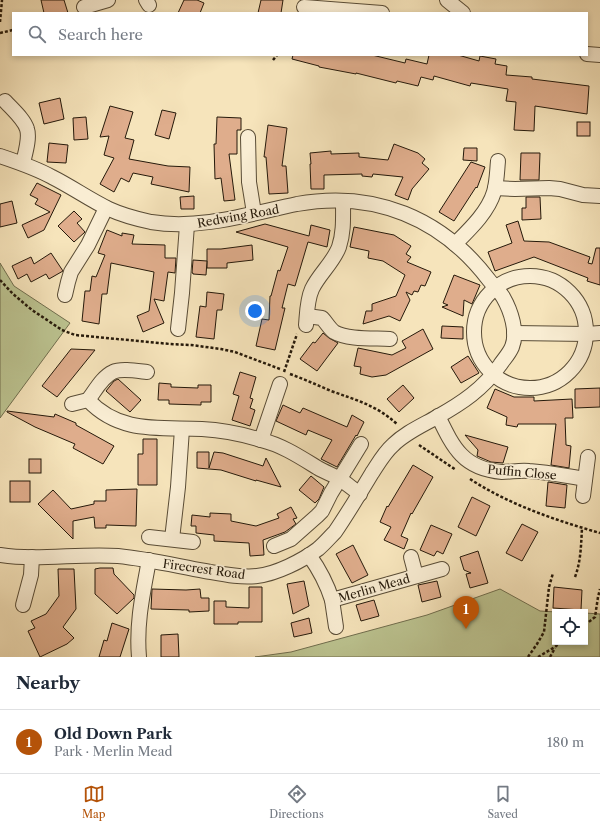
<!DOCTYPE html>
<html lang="en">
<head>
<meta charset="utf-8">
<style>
	:root { --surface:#fff; --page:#f6f6f7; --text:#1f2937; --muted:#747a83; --line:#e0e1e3; --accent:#b45309 }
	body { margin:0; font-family:"Libre Caslon Text",serif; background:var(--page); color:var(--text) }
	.controls { position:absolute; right:12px; bottom:12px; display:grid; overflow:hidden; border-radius:0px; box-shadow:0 2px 6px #0003 }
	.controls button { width:36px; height:36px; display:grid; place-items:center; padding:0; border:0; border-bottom:1px solid var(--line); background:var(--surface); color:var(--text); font:20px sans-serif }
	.you { position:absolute; left:255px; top:311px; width:14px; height:14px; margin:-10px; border:3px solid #fff; border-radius:50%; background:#1a73e8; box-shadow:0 0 0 6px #1a73e833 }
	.badge { display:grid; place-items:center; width:26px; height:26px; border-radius:50%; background:var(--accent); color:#fff; font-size:13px; font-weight:700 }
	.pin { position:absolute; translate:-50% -33px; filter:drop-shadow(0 1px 2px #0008) }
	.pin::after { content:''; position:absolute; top:21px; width:14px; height:12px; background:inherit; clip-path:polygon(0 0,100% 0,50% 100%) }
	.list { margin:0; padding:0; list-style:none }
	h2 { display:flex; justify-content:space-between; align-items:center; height:52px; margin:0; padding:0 16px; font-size:17px }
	h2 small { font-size:13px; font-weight:400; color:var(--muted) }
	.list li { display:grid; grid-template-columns:26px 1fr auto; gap:12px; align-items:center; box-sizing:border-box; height:64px; padding:0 16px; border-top:1px solid var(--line) }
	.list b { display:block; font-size:15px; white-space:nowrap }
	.list p { margin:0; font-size:13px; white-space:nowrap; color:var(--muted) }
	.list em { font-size:13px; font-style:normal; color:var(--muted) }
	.icon { flex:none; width:22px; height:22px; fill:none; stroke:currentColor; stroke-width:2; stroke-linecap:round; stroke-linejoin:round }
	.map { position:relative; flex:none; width:600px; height:657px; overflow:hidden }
	.search { position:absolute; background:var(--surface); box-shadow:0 2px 6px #0003; left:12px; right:12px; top:12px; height:44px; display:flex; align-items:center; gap:10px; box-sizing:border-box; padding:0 14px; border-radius:0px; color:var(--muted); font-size:15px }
	.sheet { height:116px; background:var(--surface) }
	nav { display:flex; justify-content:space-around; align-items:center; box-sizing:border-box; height:56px; border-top:1px solid var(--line); background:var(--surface); font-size:11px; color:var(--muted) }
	nav a { display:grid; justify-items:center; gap:2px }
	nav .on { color:var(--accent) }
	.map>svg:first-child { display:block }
	.green { fill:#bcc491; stroke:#706e4e }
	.building { fill:#dfad8c; stroke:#25190a }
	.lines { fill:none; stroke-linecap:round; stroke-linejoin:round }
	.minor-casing { stroke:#594c36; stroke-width:16 }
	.path { stroke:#25190a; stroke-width:2.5; stroke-dasharray:3 2; stroke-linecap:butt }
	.minor { stroke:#f9edd3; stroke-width:14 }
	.labels { text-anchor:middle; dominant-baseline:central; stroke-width:3.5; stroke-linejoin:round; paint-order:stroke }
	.street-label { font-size:12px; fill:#25190a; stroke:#f9edd3 }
</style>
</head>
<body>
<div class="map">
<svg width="600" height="657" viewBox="0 0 600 657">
	<rect width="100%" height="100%" fill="#f6e4bb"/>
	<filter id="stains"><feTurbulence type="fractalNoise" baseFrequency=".005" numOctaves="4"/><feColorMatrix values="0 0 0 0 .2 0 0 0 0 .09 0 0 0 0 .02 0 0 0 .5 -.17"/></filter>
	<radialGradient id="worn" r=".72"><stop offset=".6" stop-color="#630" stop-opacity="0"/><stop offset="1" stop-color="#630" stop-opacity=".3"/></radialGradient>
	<!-- green -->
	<g class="green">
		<path d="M0 263 14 286 70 323 0 418Z"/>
		<path d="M500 589 540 611 556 612 555 642H585V613L600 614V657H255L291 652 427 615Z"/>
	</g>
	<!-- building -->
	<g class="building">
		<path d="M41 0H64L68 13H44Z"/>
		<path d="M184 0H197L204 3 200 13H178Z"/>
		<path d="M261 0H283L281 13H258Z"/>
		<path d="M293 55H372L405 63 406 59 427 64 429 55H458L479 61 480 56 496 59 495 64 507 66 506 75 532 77V79L589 86 587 114 535 106 534 131 514 130 516 102 506 101 508 89 471 83 470 86 434 76 433 80 421 77 418 86 397 81 396 83 356 73V74L319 67V66L292 59Z"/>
		<path d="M60 98 64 119 44 124 39 103Z"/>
		<path d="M110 106 133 112 125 138 134 140 129 159 168 166 190 167 189 192 151 184 153 177 133 173 129 182 121 178 114 192 100 184 114 158 104 155 109 136 100 137Z"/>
		<path d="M162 110 176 113 169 139 155 135Z"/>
		<path d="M86 117 88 139 74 140 73 118Z"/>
		<path d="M217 117 241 118V130H237V154H229L235 200 224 201 221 178 215 179 214 144H216Z"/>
		<rect x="577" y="122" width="13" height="14"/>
		<path d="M268 125 287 128 282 166H286L288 193 269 194 266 157H264Z"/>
		<path d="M49 143 68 145 66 163 47 162Z"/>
		<path d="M394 144 418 153 425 159 422 163 429 169 412 189 408 200 395 195 403 177 373 174 372 177 362 176V174L324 175V189H311L310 164H311L310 153 331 151V154L359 153V157L388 160Z"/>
		<path d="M464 148H477V161L463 160Z"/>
		<path d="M521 153H540L539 180H520Z"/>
		<path d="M471 162 485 167 477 188 476 187 454 221 439 212Z"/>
		<path d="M37 183 61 195 44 230 28 238 22 225 50 212 35 204 38 199 30 195Z"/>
		<path d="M194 196V209H181L180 197Z"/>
		<path d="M526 197H540L541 219 522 220V208H526Z"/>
		<path d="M12 201 17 223 0 227V204Z"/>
		<path d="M74 211 82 219 77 223 85 232 74 242 58 226Z"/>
		<path d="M518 221 524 241 549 242 590 257 588 263 592 264 596 248H600V285L587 281 588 278 534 257 495 271 488 252 512 243 506 225Z"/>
		<path d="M265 224 309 236 311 225 330 230 327 247 308 242 295 286 288 284 282 308H285L275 350 256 346 262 319 269 320 270 296H271L278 270 280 271 288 247 236 232Z"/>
		<path d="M354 227 394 235 411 246 406 254 411 257 407 262 431 272 425 286 421 285 418 292 414 291 412 295 406 292 410 300 400 321 389 316 363 324 366 311H372V304L396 296 405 275 383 261 368 258 369 251 350 247Z"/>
		<path d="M107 230 122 236V233L134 235 132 244 165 245V258H176L175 273 168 272 164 301 154 299 164 323 143 332 137 316 149 311 154 272 111 263 107 294H102L99 324 82 321 85 291H90L92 276 96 277 105 255 98 253Z"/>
		<path d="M252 245 253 260 227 263V268H207V249H221Z"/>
		<path d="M51 253 63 271 49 279 46 274 31 282 27 274 18 279 12 266 31 257 34 264Z"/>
		<path d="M193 260 207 261 206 275 193 274V273H192Z"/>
		<path d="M454 275 480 285 472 304 464 300 463 316 442 307 448 305 443 303Z"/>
		<path d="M207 292 224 294 222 310H217L214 339 196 337 200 306 206 307Z"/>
		<path d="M442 326 463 327V339L441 338Z"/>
		<path d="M423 329 433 349 386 375 372 377 360 374 361 367 354 366 358 348 392 355 406 348 402 341Z"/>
		<path d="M323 333 329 338 338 343 317 371 300 359 313 342 315 343Z"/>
		<path d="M71 349 95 350 57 397 42 386Z"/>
		<path d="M468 356 479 373 461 383 451 367Z"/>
		<path d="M240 372 256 377 250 398 253 399 250 408 255 410 250 426 232 420 239 396 233 394Z"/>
		<path d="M118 379 141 400 130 412 106 391 114 381Z"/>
		<path d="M159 383 171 384V387L198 388V385H211V402H201V405L169 404V400H158Z"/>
		<path d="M403 385 414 398 399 412 387 399Z"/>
		<path d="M600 388V407L575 408V389Z"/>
		<path d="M495 389 514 397H534V401L572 399 573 418H565L566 445 571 446 569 468 551 465 556 424H518L517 427 506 425 507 417 487 408Z"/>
		<path d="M283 405 300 413 303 408 347 427 352 415 364 422 357 436 356 435 337 467 321 459 332 440 308 430 306 435 276 421Z"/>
		<path d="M7 411 54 417 55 414 76 423V425L114 446 103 464 73 448 75 444 35 427 7 412Z"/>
		<path d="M465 435 508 447 503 463 491 462 477 456 478 450Z"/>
		<path d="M143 439H157V485H138V454H143Z"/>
		<path d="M197 452H209V468L214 452 223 453 263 466 266 458 281 487 256 480V481L221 470 197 468Z"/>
		<rect x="29" y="459" width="12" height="14"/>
		<path d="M413 465 433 477 412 514 411 513 401 536 408 539 404 549 384 540 391 527 380 522 387 506 388 507Z"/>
		<path d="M311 476 324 487 319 499 315 503 299 490Z"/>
		<rect x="10" y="481" width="20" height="21"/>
		<path d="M548 482 567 485 565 508 546 506Z"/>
		<path d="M137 489 136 526 106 525V528H95L94 517 73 521V539L38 504 53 490 71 509 94 504V501H106V490Z"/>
		<path d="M472 497 490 506 476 536 458 527Z"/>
		<path d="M291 507 297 518 293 519 296 524 285 532 263 540 264 555 250 556 249 543 214 541V535L196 533V526H191L192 515 210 517V513L231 514V521L256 526 279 518 277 514Z"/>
		<path d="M522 524 538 532 522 561 506 553Z"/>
		<path d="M431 525 452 534 443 554 437 551 434 556 420 550Z"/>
		<path d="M353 545 368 575 352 583 336 554Z"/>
		<path d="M478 551 488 583 470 588 466 574 471 573 464 570 460 557Z"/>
		<path d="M100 568H113L114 574 134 595V598L117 614 95 594V569Z"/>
		<path d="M58 569H74L76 609 63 627 74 638 67 644 40 657 28 631 35 628 31 621 46 614 59 596Z"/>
		<path d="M304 581 309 606 293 614 287 584Z"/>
		<path d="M437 581 441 597 422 602 418 585Z"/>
		<path d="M249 587H262V622H238V624H214V601H226V607L249 608Z"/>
		<path d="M554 587 582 590 581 610 553 608Z"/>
		<path d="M152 589 186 590 200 589 201 598H209V611L189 612V610L151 609Z"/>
		<path d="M374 600 379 616 361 621 356 605Z"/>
		<path d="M309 618 312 633 294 637 291 623Z"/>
		<path d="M112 623 129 629 120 657H99L104 640 107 641Z"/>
		<path d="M178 634 179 657H161V635Z"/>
	</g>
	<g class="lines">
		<defs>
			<g id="minor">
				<path d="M146 0 149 5"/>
				<path d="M447 0 463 13"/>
				<path d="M84 7 108 0"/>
				<path d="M304 7 382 13"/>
				<path d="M587 54 600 55"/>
				<path d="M5 101C12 109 24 119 27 129 30 138 25 154 23 163"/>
				<path d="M248 137 249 182 254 213"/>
				<path d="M0 156C18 162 36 168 52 177 72 187 90 200 109 209 122 215 137 219 151 222 200 230 249 214 297 204 374 190 442 218 489 280 494 286 499 291 503 297 511 311 518 332 512 347 509 354 504 359 500 365 483 389 462 403 437 417 421 426 405 433 393 445 384 453 378 464 372 473 360 493 348 513 335 532 329 538 324 544 318 549 302 561 276 574 257 576 240 578 222 574 205 571 177 566 148 559 118 556 79 553 39 561 0 555"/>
				<path d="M495 188 515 189 549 188 560 189 583 195 600 196"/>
				<path d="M455 244C470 229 488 212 494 192 497 182 497 171 498 161"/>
				<circle cx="530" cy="332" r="56"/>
				<path d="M65 295 68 282 71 272 88 245 106 208"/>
				<path d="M307 316 322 318C326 322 329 328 334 332 348 340 374 338 390 339"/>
				<path d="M306 325C307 314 307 300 312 289 319 274 333 263 339 247 344 232 343 217 343 201"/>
				<path d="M178 329 182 293 187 225"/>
				<path d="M514 333 587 334 600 333"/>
				<path d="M147 372C138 371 121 368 113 372 102 377 95 391 88 400 120 434 159 427 202 429 221 430 242 434 261 440 282 445 300 457 318 468 325 472 333 475 340 479 347 484 353 489 360 494"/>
				<path d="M72 404 88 400"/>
				<path d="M438 416C453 447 463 469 502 472 511 472 520 470 529 471 548 472 566 476 585 479"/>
				<path d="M261 440 280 384"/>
				<path d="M583 496 588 457"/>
				<path d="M149 537 193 542"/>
				<path d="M172 539 178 487 182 429"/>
				<path d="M274 546 291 539 317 516 322 511 331 493 361 444"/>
				<path d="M309 555C319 569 327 584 332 600L442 569"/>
				<path d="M411 557 416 576"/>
				<path d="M332 600 336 627"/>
				<path d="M23 605 31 575 32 557"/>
				<path d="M139 657C136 623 143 593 149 560"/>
			</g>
		</defs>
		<!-- minor casing -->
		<use href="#minor" class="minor-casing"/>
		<!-- path -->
		<g class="path">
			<path d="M0 22 2 0"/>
			<path d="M0 33 13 30"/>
			<path d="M273 60 277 55"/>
			<path d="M0 280 13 294 32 310 62 330 75 335 170 344 191 345 221 349 235 352 280 369"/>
			<path d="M284 372 297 334"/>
			<path d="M290 374C304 379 317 385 331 391 356 400 376 405 397 424"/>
			<path d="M419 445 456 470"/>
			<path d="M470 479C510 505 555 520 600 533"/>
			<path d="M575 577C581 561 581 545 582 528"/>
			<path d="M585 625 595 617 598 597 600 589"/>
			<path d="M528 657 537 644 544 632 549 587 553 573"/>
			<path d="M538 657 555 647 561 642"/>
			<path d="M550 657 555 648"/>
		</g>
		<!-- minor -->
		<use href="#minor" class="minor"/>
	</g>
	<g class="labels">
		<!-- street labels -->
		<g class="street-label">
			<text transform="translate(238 216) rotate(-10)">Redwing Road</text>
			<text transform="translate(522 472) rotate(5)">Puffin Close</text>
			<text transform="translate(204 569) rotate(8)">Firecrest Road</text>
			<text transform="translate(374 588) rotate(-16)">Merlin Mead</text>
		</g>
	</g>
	<rect width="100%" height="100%" filter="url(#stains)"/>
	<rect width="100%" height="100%" fill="url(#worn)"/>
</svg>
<div class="controls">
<button><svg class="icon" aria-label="locate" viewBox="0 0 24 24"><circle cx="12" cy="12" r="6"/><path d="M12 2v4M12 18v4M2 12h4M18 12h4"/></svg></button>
</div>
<div class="you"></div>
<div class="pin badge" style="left:466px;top:629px">1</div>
<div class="search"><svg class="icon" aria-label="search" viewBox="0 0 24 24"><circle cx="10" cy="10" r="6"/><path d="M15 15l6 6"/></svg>Search here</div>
</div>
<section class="sheet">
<h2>Nearby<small></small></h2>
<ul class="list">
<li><span class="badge">1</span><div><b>Old Down Park</b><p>Park · Merlin Mead</p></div><em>180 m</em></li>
</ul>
</section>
<nav>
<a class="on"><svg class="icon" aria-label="map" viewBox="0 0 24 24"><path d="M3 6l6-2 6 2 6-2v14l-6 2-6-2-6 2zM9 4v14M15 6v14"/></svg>Map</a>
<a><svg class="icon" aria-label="directions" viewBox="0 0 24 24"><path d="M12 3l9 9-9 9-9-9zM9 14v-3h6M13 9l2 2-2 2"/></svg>Directions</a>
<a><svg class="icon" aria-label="saved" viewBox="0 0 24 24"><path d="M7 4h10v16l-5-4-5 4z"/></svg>Saved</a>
</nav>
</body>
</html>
